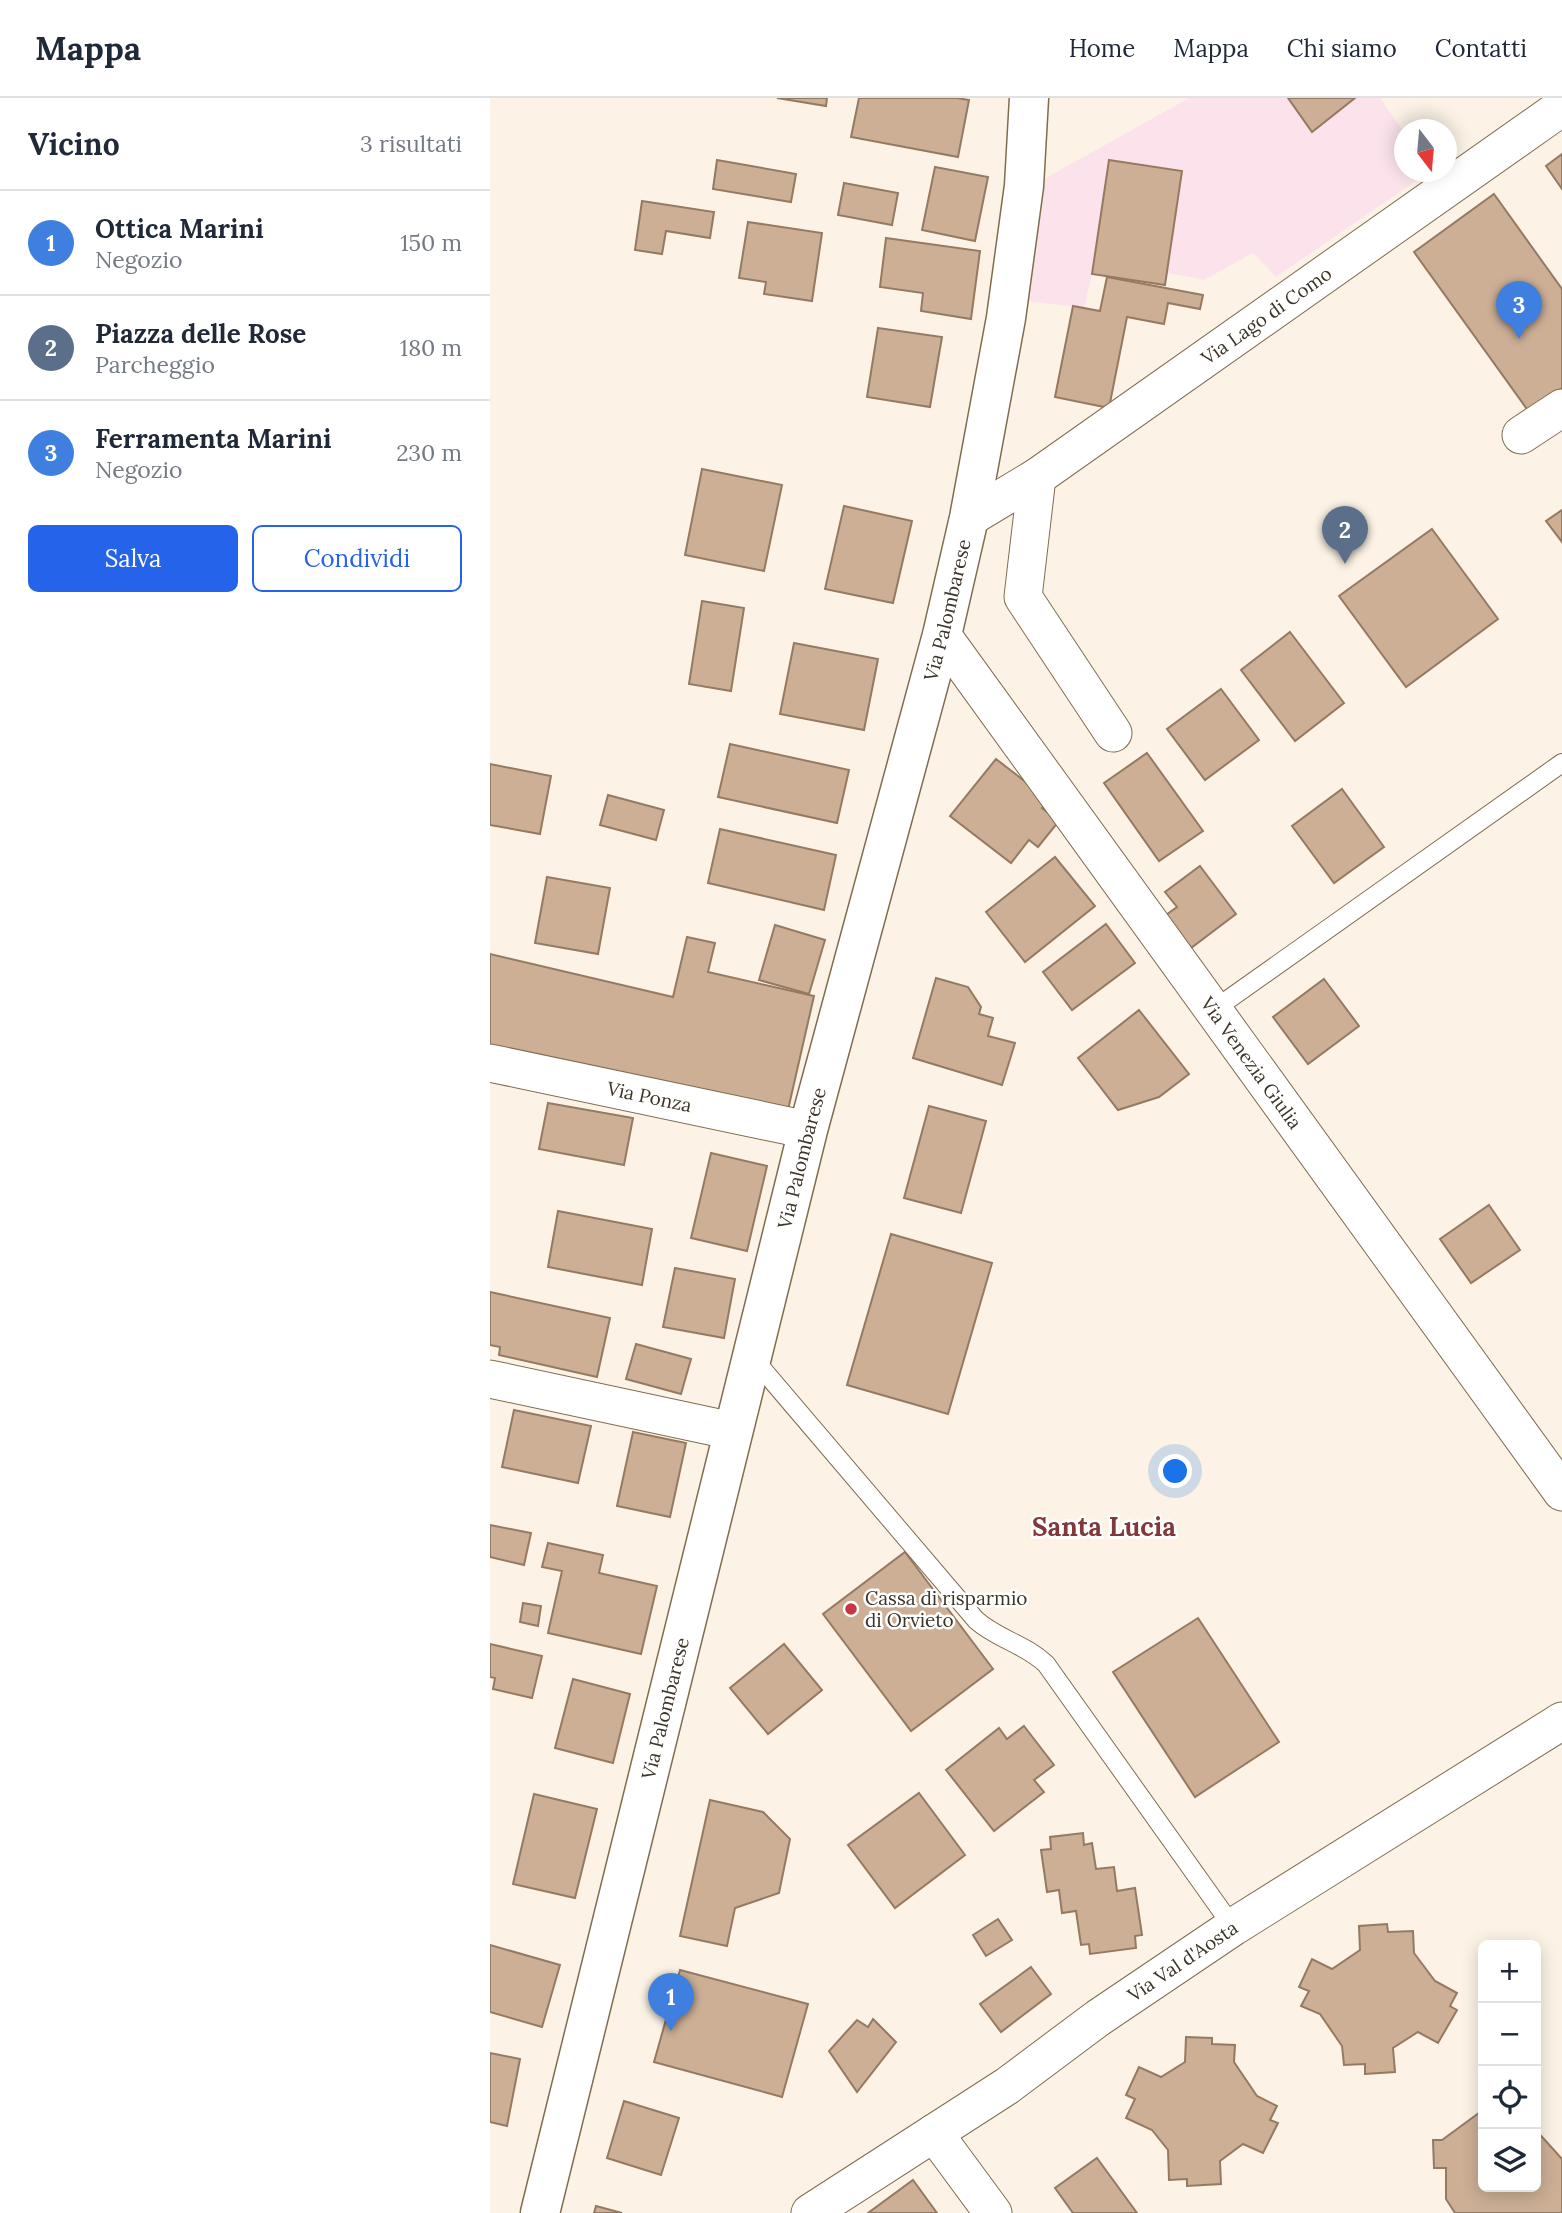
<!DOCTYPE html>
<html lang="it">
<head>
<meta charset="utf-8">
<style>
	:root { --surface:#fff; --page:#f6f6f7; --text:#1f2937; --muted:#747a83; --line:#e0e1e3; --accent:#2563eb }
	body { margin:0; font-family:Lora,serif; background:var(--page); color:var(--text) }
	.controls { position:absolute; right:21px; bottom:21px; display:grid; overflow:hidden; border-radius:10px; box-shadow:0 4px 18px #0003 }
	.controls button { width:63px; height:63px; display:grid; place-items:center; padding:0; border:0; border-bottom:2px solid var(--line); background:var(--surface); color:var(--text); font:35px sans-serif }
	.compass { position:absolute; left:904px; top:21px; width:63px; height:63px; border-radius:50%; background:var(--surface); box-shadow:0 4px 18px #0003; rotate:164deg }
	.you { position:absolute; left:686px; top:1374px; width:24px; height:24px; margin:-18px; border:5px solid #fff; border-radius:50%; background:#1a73e8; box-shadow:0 0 0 10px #1a73e833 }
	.badge { display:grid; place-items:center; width:46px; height:46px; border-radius:50%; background:var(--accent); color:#fff; font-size:23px; font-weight:700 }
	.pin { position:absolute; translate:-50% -58px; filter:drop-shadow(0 2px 4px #0008) }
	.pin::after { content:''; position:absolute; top:37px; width:24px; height:21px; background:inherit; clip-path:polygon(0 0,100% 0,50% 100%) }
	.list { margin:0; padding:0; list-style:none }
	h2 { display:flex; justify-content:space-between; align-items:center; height:91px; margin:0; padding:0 28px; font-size:30px }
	h2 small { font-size:23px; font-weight:400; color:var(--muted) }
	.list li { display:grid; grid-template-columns:46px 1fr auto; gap:21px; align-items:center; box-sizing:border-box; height:105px; padding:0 28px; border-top:2px solid var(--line) }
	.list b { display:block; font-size:26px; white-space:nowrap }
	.list p { margin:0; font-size:23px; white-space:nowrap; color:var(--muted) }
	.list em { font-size:23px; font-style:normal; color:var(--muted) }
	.actions { display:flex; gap:14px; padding:21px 28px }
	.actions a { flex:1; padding:16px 0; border:2px solid var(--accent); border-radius:10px; text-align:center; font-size:24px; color:var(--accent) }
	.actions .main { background:var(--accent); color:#fff }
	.icon { flex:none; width:38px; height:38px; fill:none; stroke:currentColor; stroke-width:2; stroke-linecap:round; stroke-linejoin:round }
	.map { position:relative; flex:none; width:1072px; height:2115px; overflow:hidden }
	header { display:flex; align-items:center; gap:42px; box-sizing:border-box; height:98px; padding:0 35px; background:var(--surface); border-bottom:2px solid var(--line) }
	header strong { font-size:33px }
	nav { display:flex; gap:38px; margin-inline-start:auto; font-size:24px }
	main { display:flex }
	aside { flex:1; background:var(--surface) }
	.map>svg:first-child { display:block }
	.commercial { fill:#fce3eb }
	.building { fill:#ccaf95; stroke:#957a61; stroke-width:2 }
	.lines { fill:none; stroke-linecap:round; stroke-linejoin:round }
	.service-casing { stroke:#806c4f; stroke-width:20 }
	.minor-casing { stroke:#806c4f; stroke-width:39 }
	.secondary-casing { stroke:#806c4f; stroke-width:41 }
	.service { stroke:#fff; stroke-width:18 }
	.minor { stroke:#fff; stroke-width:37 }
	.secondary { stroke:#fff; stroke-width:38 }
	.poi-dot { fill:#c63645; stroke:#fff; stroke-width:2.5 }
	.labels { text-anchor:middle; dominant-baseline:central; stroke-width:5; stroke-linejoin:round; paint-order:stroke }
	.street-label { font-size:19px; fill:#3c3427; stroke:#fff }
	.poi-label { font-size:19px; fill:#3c3427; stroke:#fff; text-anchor:start }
	.district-label { font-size:26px; font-weight:bold; fill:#81393b; stroke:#fff }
</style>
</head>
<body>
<header>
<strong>Mappa</strong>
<nav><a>Home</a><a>Mappa</a><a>Chi siamo</a><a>Contatti</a></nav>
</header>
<main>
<aside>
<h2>Vicino<small>3 risultati</small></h2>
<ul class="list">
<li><span class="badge" style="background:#3f7fe0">1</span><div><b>Ottica Marini</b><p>Negozio</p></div><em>150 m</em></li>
<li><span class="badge" style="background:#5c6f8a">2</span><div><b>Piazza delle Rose</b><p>Parcheggio</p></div><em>180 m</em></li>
<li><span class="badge" style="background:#3f7fe0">3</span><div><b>Ferramenta Marini</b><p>Negozio</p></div><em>230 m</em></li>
</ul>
<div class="actions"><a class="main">Salva</a><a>Condividi</a></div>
</aside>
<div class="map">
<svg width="1072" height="2115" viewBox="0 0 1072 2115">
	<rect width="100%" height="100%" fill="#fcf3e6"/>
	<!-- commercial -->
	<path class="commercial" d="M699 0H890L914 34V74H939L786 179 763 155 714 182 677 175 619 62 602 176 594 210 536 203 554 81Z"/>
	<!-- building -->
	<g class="building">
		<path d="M287 0H337L336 8Z"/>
		<path d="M369 0H467L479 2 468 59 361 39Z"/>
		<path d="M798 0H865L822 34Z"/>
		<path d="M1072 56V91L1056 68Z"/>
		<path d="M227 62 306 76 301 104 223 91Z"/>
		<path d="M619 62 692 73 675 187 602 176Z"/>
		<path d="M445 69 498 79 485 143 432 132Z"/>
		<path d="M354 85 408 95 402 127 348 117Z"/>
		<path d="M1004 96 1072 191V290L1039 314 924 154Z"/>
		<path d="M152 103 224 114 220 140 176 133 172 156 145 152Z"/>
		<path d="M258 124 332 135 322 203 274 196 276 184 249 180Z"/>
		<path d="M396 140 490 153 481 221 431 213 433 195 390 189Z"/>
		<path d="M617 179 713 197 710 211 678 205 674 226 637 219 619 310 565 299 583 208 610 213Z"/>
		<path d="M388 230 452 239 440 309 377 299Z"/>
		<path d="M212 371 292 387 274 473 195 457Z"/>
		<path d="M354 408 422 423 403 505 335 491Z"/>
		<path d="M1072 412V444L1056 423Z"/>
		<path d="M942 431 1008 521 916 589 849 498Z"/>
		<path d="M212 503 254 510 241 593 199 586Z"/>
		<path d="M800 534 854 605 805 643 751 572Z"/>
		<path d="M304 545 388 561 374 632 290 616Z"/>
		<path d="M731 591 769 642 715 682 677 631Z"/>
		<path d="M240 646 359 672 347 725 228 699Z"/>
		<path d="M657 655 713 733 669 763 614 685Z"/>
		<path d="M506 661 559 702 552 710 569 723 548 749 539 742 521 765 460 718Z"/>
		<path d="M0 666 61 678 50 736 0 727Z"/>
		<path d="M852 691 894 749 844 785 802 728Z"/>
		<path d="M118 697 174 712 166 742 110 727Z"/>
		<path d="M230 731 346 757 334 812 218 785Z"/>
		<path d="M565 759 605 808 535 864 496 814Z"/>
		<path d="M710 768 746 816 701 850 676 817 687 809 675 794Z"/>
		<path d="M57 779 120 790 108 856 45 845Z"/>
		<path d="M616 826 645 865 582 912 553 874Z"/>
		<path d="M285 827 335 842 319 896 269 882Z"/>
		<path d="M197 839 225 845 218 874 324 898 295 1025 0 957V856L183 899Z"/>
		<path d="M446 880 478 889 491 909 489 916 503 920 498 938 525 945 512 987 423 960Z"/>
		<path d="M834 881 869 928 818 966 783 919Z"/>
		<path d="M649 912 699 976 669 999 628 1012 588 960Z"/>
		<path d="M58 1005 143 1020 134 1067 49 1051Z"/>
		<path d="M439 1008 496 1023 471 1115 414 1100Z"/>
		<path d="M221 1055 277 1068 257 1153 201 1140Z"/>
		<path d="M999 1107 1030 1152 981 1185 950 1141Z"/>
		<path d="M68 1113 162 1131 152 1187 58 1169Z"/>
		<path d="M401 1136 502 1165 458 1316 357 1287Z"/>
		<path d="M185 1170 245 1181 234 1240 173 1229Z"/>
		<path d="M0 1194 120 1220 107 1279 9 1257 10 1249 0 1247Z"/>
		<path d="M146 1246 201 1261 191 1296 136 1281Z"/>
		<path d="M24 1312 101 1328 88 1385 12 1369Z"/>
		<path d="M143 1334 196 1345 180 1419 127 1408Z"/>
		<path d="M0 1427 41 1435 34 1467 0 1459Z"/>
		<path d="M58 1445 113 1457 109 1475 167 1488 151 1556 58 1535 72 1473 52 1469Z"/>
		<path d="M415 1454 503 1571 421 1633 333 1516Z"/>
		<path d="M33 1505 51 1508 48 1528 30 1524Z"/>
		<path d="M708 1520 789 1644 705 1699 623 1574Z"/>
		<path d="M0 1546 52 1558 42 1600 3 1591 5 1580 0 1579Z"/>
		<path d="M294 1546 332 1592 278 1636 240 1590Z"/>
		<path d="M83 1581 140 1596 123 1665 65 1650Z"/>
		<path d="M534 1628 564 1667 544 1682 554 1694 504 1733 456 1672 509 1630 517 1641Z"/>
		<path d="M429 1695 475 1757 405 1810 358 1747Z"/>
		<path d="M44 1696 107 1711 85 1800 23 1786Z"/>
		<path d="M220 1702 273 1714 300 1741 289 1795 245 1810 237 1848 190 1838Z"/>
		<path d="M593 1735 594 1747 602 1745 606 1771 624 1769 627 1793 645 1790 652 1837 645 1838 646 1850 600 1856 599 1846 591 1847 586 1813 572 1815 569 1792 557 1794 551 1752 561 1751 560 1739Z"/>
		<path d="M508 1821 522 1842 496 1858 483 1837Z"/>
		<path d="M897 1826 898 1834 923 1833 924 1855 945 1883 967 1895 960 1908 967 1912 948 1945 928 1934 903 1950 905 1974 875 1976V1966L854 1967 852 1948 830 1916 811 1908 819 1893 809 1889 822 1861 842 1871 870 1852 869 1828Z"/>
		<path d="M0 1847 70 1867 52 1929 0 1914Z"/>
		<path d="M541 1869 561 1896 511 1934 490 1906Z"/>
		<path d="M190 1872 318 1906 292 1999 164 1964Z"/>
		<path d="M383 1921 406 1944 367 1994 339 1953 367 1922 378 1929Z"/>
		<path d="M696 1939 722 1940V1946L745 1947 744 1964 767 1998 787 2008 780 2022 788 2025 773 2055 753 2046 730 2063 731 2086 697 2088V2081L679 2082 678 2052 662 2032 636 2020 645 2001 636 1997 649 1969 671 1979 695 1964Z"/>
		<path d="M0 1955 30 1961 17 2028 0 2024Z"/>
		<path d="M134 2003 189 2020 171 2077 117 2060Z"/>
		<path d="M993 2012V2089H1046V2032L1072 2061V2115H965L956 2101V2070H944L943 2042H952Z"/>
		<path d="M607 2060 647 2115H583L565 2090Z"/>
		<path d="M423 2082 447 2115H378Z"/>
		<path d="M106 2108 132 2115H104Z"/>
	</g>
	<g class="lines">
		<defs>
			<g id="service">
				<path d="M722 913 1072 665"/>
				<path d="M262 1259 486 1522C507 1541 535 1546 556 1566L743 1829"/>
			</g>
			<g id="minor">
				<path d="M1031 337 1072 310"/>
				<path d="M547 379 533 499 623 635"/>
				<path id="s1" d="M479 420 547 379 1072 9"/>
				<path id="s2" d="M452 537 1072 1394"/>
				<path id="s3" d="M0 965 318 1032"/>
				<path d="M0 1281 243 1333"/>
				<path d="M444 2035 503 2115"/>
				<path id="s4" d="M320 2115 517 1988 608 1920 743 1829 1072 1623"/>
			</g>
			<g id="secondary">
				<path id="s5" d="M50 2115 318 1032 452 537 479 420 516 220 534 88 539 0"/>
			</g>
		</defs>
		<!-- service casing -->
		<use href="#service" class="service-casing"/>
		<!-- minor casing -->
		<use href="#minor" class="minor-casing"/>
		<!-- secondary casing -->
		<use href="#secondary" class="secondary-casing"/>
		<!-- service -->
		<use href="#service" class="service"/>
		<!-- minor -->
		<use href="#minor" class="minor"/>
		<!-- secondary -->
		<use href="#secondary" class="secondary"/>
	</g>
	<!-- markers -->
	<circle class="poi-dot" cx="361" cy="1511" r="7"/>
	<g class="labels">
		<!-- street labels -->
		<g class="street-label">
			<text stroke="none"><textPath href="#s1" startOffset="360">Via Lago di Como</textPath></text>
			<text stroke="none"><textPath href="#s5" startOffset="1654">Via Palombarese</textPath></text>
			<text stroke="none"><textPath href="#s2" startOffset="528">Via Venezia Giulia</textPath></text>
			<text stroke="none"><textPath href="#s3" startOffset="163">Via Ponza</textPath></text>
			<text stroke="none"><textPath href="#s5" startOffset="1087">Via Palombarese</textPath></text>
			<text stroke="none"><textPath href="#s5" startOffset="520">Via Palombarese</textPath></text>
			<text stroke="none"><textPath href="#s4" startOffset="450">Via Val d'Aosta</textPath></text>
		</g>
		<!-- poi labels -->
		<g class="poi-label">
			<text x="375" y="1500">Cassa di risparmio<tspan x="375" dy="22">di Orvieto</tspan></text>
		</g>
		<!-- district labels -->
		<g class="district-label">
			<text x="614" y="1428">Santa Lucia</text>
		</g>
	</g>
</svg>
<div class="controls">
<button>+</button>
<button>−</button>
<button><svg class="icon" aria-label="locate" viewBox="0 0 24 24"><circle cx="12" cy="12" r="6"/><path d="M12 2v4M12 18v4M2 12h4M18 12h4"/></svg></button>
<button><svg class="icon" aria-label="layers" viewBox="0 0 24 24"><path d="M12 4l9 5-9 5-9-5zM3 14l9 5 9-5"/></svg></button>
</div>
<svg class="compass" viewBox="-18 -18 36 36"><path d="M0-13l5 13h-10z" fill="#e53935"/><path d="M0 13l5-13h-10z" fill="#747a83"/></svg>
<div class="you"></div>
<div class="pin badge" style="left:181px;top:1933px;background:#3f7fe0">1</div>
<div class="pin badge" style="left:855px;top:466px;background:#5c6f8a">2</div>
<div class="pin badge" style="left:1029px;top:241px;background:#3f7fe0">3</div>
</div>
</main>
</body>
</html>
